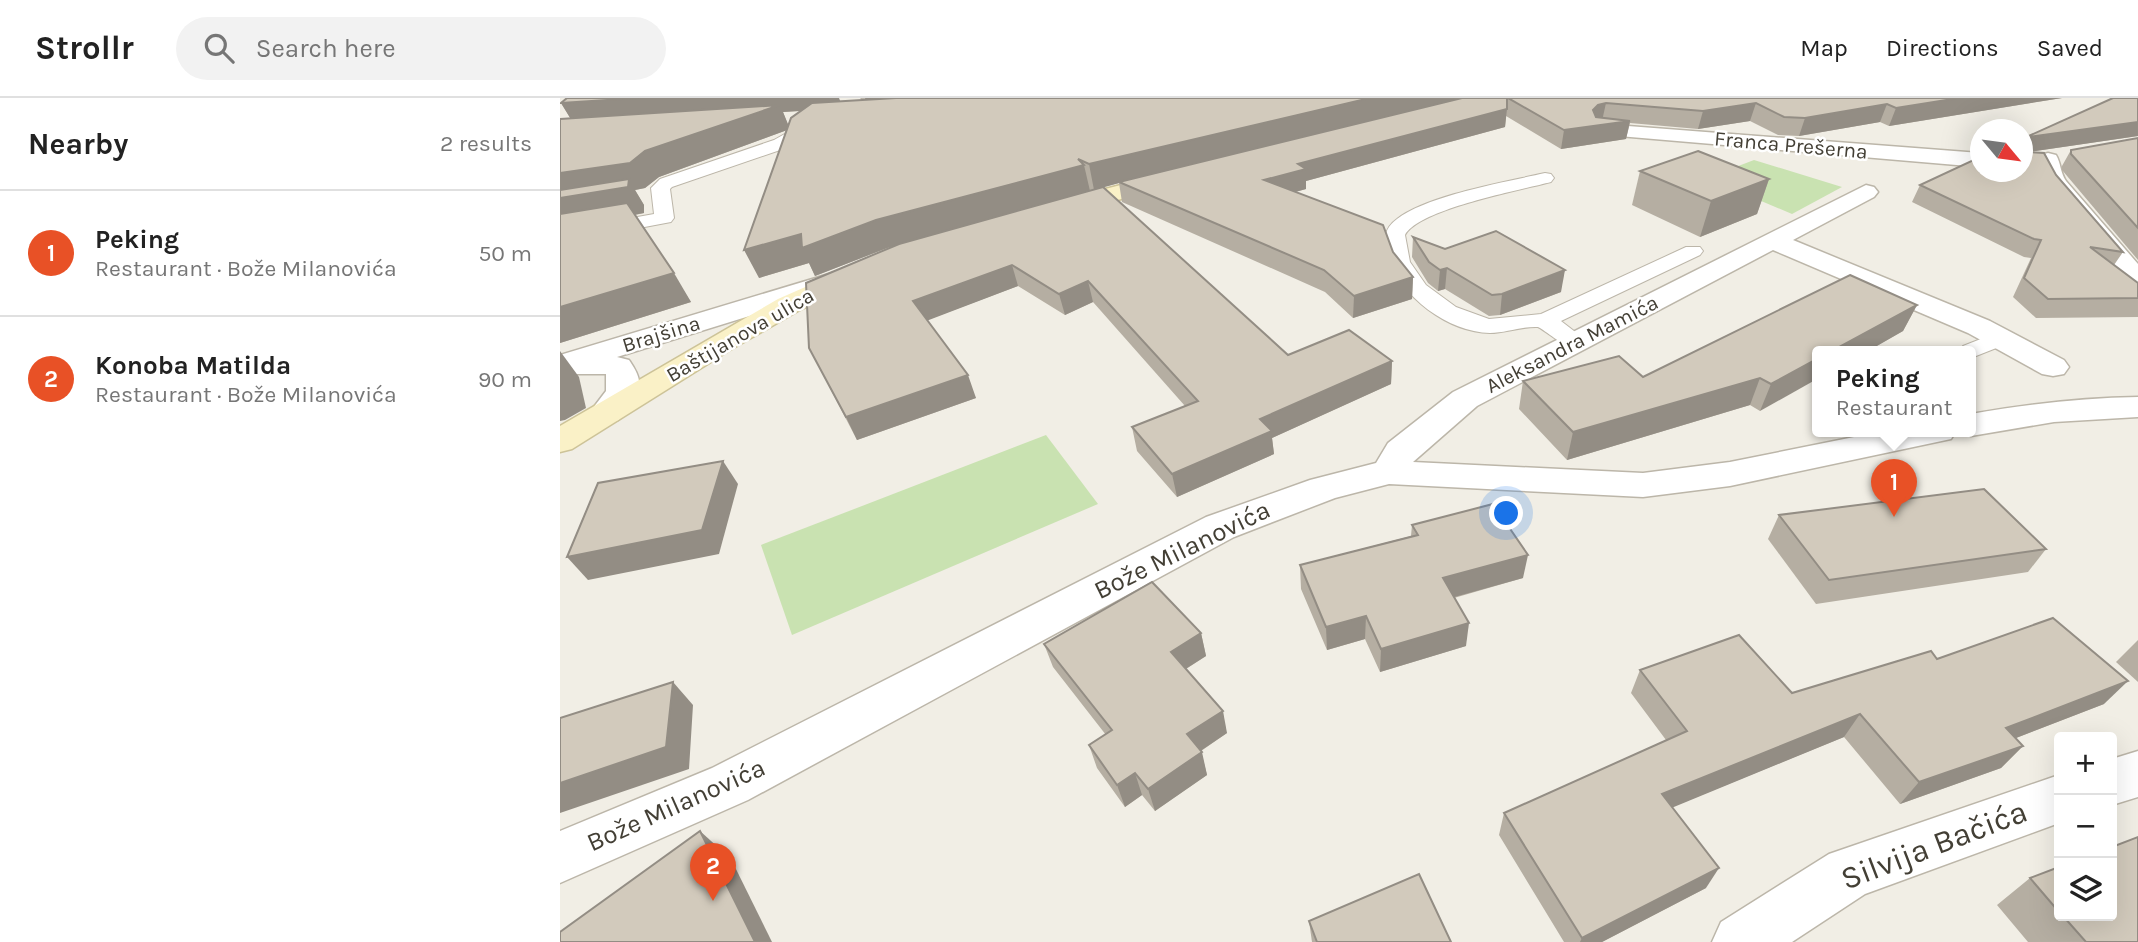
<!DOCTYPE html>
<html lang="en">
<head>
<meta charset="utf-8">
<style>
	:root { --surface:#fff; --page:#f2f2f2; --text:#222; --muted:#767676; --line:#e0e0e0; --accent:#e85126 }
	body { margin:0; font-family:Karla,sans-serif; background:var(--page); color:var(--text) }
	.controls { position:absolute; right:21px; bottom:21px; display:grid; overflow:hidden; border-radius:7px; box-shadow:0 7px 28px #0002 }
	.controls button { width:63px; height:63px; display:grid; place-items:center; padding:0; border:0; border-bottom:2px solid var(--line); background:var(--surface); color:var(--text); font:35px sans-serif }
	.compass { position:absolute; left:1410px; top:21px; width:63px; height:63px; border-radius:50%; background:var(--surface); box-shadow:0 7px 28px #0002; rotate:119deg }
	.you { position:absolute; left:947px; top:416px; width:24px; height:24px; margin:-18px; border:5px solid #fff; border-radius:50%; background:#1a73e8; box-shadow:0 0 0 10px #1a73e833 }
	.badge { display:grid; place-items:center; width:46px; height:46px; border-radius:50%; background:var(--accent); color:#fff; font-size:23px; font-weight:700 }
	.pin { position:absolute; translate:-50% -58px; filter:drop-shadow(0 2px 4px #0008) }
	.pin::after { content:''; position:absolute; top:37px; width:24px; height:21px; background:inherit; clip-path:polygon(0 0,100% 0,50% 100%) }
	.popup { position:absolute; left:1252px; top:248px; width:164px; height:91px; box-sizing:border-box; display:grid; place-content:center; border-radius:7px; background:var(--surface); filter:drop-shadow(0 2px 5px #0005); font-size:23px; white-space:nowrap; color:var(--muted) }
	.popup b { font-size:26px; color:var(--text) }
	.popup::after { content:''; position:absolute; left:50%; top:100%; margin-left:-14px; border:14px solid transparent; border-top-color:var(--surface) }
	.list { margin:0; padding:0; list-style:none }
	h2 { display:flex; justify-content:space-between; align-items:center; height:91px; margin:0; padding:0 28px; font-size:30px }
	h2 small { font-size:23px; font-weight:400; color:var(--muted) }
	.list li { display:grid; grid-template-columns:46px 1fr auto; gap:21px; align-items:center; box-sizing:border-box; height:126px; padding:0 28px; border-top:2px solid var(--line) }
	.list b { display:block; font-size:26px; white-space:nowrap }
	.list p { margin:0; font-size:23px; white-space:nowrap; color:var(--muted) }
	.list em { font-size:23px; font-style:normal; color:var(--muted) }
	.icon { flex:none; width:38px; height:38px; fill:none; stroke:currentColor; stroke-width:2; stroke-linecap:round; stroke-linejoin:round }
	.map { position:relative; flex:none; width:1578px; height:844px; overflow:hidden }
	header { display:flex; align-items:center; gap:42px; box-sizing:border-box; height:98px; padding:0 35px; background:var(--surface); border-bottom:2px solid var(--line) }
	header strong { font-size:33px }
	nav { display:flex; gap:38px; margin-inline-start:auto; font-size:24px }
	.search { width:490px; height:63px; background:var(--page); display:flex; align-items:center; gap:18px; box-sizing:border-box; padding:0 24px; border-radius:38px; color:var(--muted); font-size:26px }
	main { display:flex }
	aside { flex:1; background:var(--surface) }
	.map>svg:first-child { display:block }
	.green { fill:#c9e2b1 }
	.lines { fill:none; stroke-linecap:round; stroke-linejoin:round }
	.service-casing { stroke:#bcb6a9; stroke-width:2 }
	.minor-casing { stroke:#bcb6a9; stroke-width:3 }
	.secondary-casing { stroke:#cdc398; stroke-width:3 }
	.service { fill:#fff; fill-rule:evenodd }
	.minor { fill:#fff; fill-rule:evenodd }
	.secondary { fill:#faf1c7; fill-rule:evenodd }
	.wall { fill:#b5aea2; fill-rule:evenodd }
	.shaded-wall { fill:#938d84 }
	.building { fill:#d2cabc; stroke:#938d84; stroke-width:2 }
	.labels { text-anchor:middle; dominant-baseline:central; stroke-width:5; stroke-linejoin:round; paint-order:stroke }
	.far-street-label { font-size:21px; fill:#433f35; stroke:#fff }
	.street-label { font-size:26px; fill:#433f35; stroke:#fff }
	.near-street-label { font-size:32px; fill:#433f35; stroke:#fff }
</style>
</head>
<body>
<header>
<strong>Strollr</strong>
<div class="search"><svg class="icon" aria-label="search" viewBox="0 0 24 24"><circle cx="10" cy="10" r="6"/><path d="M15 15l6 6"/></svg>Search here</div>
<nav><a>Map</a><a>Directions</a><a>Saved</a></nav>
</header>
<main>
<aside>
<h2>Nearby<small>2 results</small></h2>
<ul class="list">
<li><span class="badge">1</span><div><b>Peking</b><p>Restaurant · Bože Milanovića</p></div><em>50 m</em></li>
<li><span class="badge">2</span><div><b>Konoba Matilda</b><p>Restaurant · Bože Milanovića</p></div><em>90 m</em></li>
</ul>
</aside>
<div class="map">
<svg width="1578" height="844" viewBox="0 0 1578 844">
	<rect width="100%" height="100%" fill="#f1eee5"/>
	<!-- green -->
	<g class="green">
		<path d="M1194 62 1282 89 1232 116 1147 80Z"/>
		<path d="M486 337 538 406 232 537 201 447Z"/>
	</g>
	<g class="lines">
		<defs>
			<g id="service">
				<path d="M255 19 263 24 244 41 226 50 112 89 110 91 114 120 111 124 0 145V133L94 116 91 90 100 81 214 42Z"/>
				<path d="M985 75 991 76 994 80 991 84C961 92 859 111 845 137L850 164 866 187 896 209 929 221 981 216 1126 149H1140L1143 153 1140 157 1001 223 1027 243 1023 248C1005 253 993 237 978 229 962 228 946 235 930 235 888 234 841 199 828 159 823 144 823 131 837 121 868 97 946 84 985 75Z"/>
				<path d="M1441 233 1449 235 1453 240 1449 245 1411 260V253H1399L1403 248Z"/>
			</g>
			<g id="minor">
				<path d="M1042 26 1420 55V69L1035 36 1032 32 1035 28Z"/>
				<path d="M1488 55 1496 57C1501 65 1500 74 1506 83L1578 166V191L1568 189 1485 87C1479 77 1473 68 1480 57Z"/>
				<path d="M1306 87 1314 89 1318 94 1314 99 1233 142 1430 223 1504 262 1509 269 1504 276 1493 278 1482 276 1408 235 1213 152 917 308 853 364 1083 375 1170 364 1324 333H1396L1391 341 1170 388 1083 399 829 386 775 400 674 439 188 702 0 785V733L152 670 646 419 750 382 816 365 828 345 893 294Z"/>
				<path d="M279 173 289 175 293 181 289 187 57 259 69 262C73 268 78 275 79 283 81 294 67 316 58 322 50 326 43 323 35 321L30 314 46 293V276H0V257Z"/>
				<path d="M1578 299V319L1494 324 1411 338 1398 333H1411V316C1466 306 1522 300 1578 299Z"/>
				<path d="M1578 653V699L1552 707V661Z"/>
				<path d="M1499 677V725L1305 796 1232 844H1152L1161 824 1269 756Z"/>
			</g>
			<g id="secondary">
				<path d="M611 74 619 76 623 81 619 86 500 117 491 115 488 110 491 105Z"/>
				<path d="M293 168 303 170 307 176 303 182 238 213 170 252 12 351 0 354V328L218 201Z"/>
			</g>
		</defs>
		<!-- service casing -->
		<use href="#service" class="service-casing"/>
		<!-- minor casing -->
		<use href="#minor" class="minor-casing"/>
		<!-- secondary casing -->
		<use href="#secondary" class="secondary-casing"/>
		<!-- service -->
		<use href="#service" class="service"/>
		<!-- minor -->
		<use href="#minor" class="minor"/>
		<!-- secondary -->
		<use href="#secondary" class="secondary"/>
	</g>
	<!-- wall -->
	<g class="wall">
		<path d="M300 0 326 1 1502 0 1329 28 1320 24 1239 38 1218 37 1190 23 1138 31 1070 25 1066 41 1001 51 946 18 945 29 746 83V91L735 94 833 154 853 179 852 201 793 220 765 194 562 104 559 85 543 89 728 257 832 263 831 286 712 340 714 356 617 399 577 353 572 329 625 308 533 204 505 217 458 188 367 222 416 300 297 342 249 250 335 147 255 178 249 165 199 180 227 32 99 79 85 90 75 92 84 107V115L75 117 131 204 0 245V21H11L1 5 280 4 302 2ZM241 13 228 27 223 14Z"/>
		<path d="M1578 38 1469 54 1496 77 1563 154 1554 167 1578 185V219L1476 220 1453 199 1471 160 1464 159 1352 104 1360 87 1462 41Z"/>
		<path d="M1578 40V162L1502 72V68L1511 52Z"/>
		<path d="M1080 73 1209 81 1197 116 1140 139 1072 107Z"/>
		<path d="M853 139 1001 194 940 217 929 218 885 191 878 193 868 185 852 159Z"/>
		<path d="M1357 207 1343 233 1308 253H1257L1200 313 1190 307 1007 362 959 311 963 283 1083 279Z"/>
		<path d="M1219 417 1486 451 1468 474 1256 506 1208 441Z"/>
		<path d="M852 427 963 480 894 500 906 548 820 574 805 541 767 552 741 491 740 467 851 438Z"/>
		<path d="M641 535 646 558 626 571 667 635 641 653 647 677 595 713 582 697 565 709 537 670 529 647 546 637 493 569 484 546Z"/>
		<path d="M1578 542V584L1556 564Z"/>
		<path d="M1377 561 1544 606 1456 640 1463 648 1441 670 1340 706 1284 639 1112 709 1146 790 1042 844H1004L939 737 944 715 1106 642 1071 595 1080 572 1232 595Z"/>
		<path d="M1499 769V818H1552L1578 844H1468L1437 807 1470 780Z"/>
		<path d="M749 823 891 844H752Z"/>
	</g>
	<!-- shaded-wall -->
	<g class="shaded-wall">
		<path d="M78 0H279L283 10 223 14 230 31 99 79 85 90 75 92 84 107V115L0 130V75L15 28 1 5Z"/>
		<path d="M305 0H326L322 8 308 9Z"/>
		<path d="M810 0H903L559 84V85L534 92 529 66Z"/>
		<path d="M1399 0H1502L1329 28 1336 10Z"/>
		<path d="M1046 5 1042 23H1070L1066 41 1001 51 1004 32 1033 12 1038 7Z"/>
		<path d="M1196 5 1190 23 1138 31 1143 13Z"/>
		<path d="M1327 6 1320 24 1239 38 1245 20Z"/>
		<path d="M947 11 945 29 746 83V91L706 102 704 82 738 66Z"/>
		<path d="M1578 24V38L1462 55 1468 39Z"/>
		<path d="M524 67 530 93 327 150 255 178 249 165 199 180 184 152 241 136 316 122Z"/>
		<path d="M1209 81 1197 116 1140 139 1151 103Z"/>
		<path d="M452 167 458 188 361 225 353 203Z"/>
		<path d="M887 170 885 191 878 193 880 172Z"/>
		<path d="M1005 172 1001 194 940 217 942 196Z"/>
		<path d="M114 175 131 204 0 245V209Z"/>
		<path d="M853 179 852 201 793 220 794 198Z"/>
		<path d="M528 183 533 204 505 217 499 196Z"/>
		<path d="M1357 207 1343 233 1308 253H1272Z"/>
		<path d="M0 253 19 279 26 310 5 322 0 323Z"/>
		<path d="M1257 261V281L1200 313 1211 286Z"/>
		<path d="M832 263 831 286 712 340 714 356 617 399 612 376 700 321Z"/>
		<path d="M408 277 416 300 297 342 286 319Z"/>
		<path d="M1200 280 1190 307 1007 362 1013 334Z"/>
		<path d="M163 363 178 386 159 456 28 482 7 459Z"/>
		<path d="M968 457 963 480 880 503 883 480Z"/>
		<path d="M806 518 805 541 767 552 766 529Z"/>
		<path d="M909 525 906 548 820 574 821 551Z"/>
		<path d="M641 535 646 558 616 577 611 554Z"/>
		<path d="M1568 583 1544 606 1425 652 1446 630Z"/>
		<path d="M113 584 133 607 129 671 0 715V685Z"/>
		<path d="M663 613 667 635 633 658 627 636Z"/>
		<path d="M1300 616 1284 639 1092 718 1102 696Z"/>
		<path d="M1463 648 1441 670 1340 706 1359 684Z"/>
		<path d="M642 654 647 677 595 713 588 691Z"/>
		<path d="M575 675 582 697 565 709 557 687Z"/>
		<path d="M140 733 171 761 212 844H195Z"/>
		<path d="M1159 770 1146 790 1042 844H1020L1022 840Z"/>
	</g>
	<!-- building -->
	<g class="building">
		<path d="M7 0H78L1 5Z"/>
		<path d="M336 0H810L529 66 518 61 524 67 316 122 242 150 241 136 184 152 231 20 252 5Z"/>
		<path d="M902 0H947V11L738 66 746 71 704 82 823 127 833 154 853 179 794 198 764 172 559 84Z"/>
		<path d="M948 0H1399L1336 10 1327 6 1245 20 1224 19 1196 5 1143 13 1046 5 1038 7 1033 12 1036 19 1070 23 1004 32Z"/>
		<path d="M1553 0H1578V24L1468 39 1469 54 1484 55 1496 77 1563 154 1530 149 1578 185V200L1488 201 1464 180 1481 142 1474 141 1360 87 1420 59V74H1462V41Z"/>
		<path d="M220 7 85 53 70 65 0 75V21Z"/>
		<path d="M1578 40V130L1511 56V52Z"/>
		<path d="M1138 53 1209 81 1151 103 1080 73Z"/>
		<path d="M69 81 68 89 0 100V92Z"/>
		<path d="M543 89 728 257 789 232 832 263 700 321 712 333 612 376 572 329 638 303 528 183 499 196 452 167 353 203 408 277 286 319 249 250 246 185 339 146Z"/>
		<path d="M67 105 114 175 0 209V116Z"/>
		<path d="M936 133 1005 172 942 196 932 197 887 170 880 172 869 164 853 139 885 151Z"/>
		<path d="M1290 177 1357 207 1272 253H1257V261L1211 286 1200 280 1013 334 963 283 1059 258 1083 279Z"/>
		<path d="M163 363 142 432 7 459 38 385Z"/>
		<path d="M1424 391 1486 451 1269 482 1219 417Z"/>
		<path d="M933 406 968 457 883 480 909 525 821 551 806 518 766 529 740 467 858 437 852 427Z"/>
		<path d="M592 484 641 535 611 554 663 613 627 636 642 654 588 691 575 675 557 687 529 647 552 632 484 546Z"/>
		<path d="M1493 520 1568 583 1446 630 1463 648 1359 684 1300 616 1102 696 1159 770 1022 840 944 715 1127 633 1080 572 1179 537 1232 595 1371 553 1377 561Z"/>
		<path d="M113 584 106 649 0 685V620Z"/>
		<path d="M140 733 195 844H0V834Z"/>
		<path d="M1578 739V844H1526L1503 818H1552V749Z"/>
		<path d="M1499 769V814L1470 780Z"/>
		<path d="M859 776 891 844H757L749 823Z"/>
	</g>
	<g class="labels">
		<!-- far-street labels -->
		<g class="far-street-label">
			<text transform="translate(1231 47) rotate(5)">Franca Prešerna</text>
			<text transform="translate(101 236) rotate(-17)">Brajšina</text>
			<text transform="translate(180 237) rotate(-30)">Baštijanova ulica</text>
			<text transform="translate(1012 246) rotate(-27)">Aleksandra Mamića</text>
		</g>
		<!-- street labels -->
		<g class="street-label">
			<text transform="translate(622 452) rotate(-26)">Bože Milanovića</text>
			<text transform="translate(116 707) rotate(-24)">Bože Milanovića</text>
		</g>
		<!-- near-street labels -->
		<g class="near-street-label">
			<text transform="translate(1374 747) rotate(-21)">Silvija Bačića</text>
		</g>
	</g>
</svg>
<div class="controls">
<button>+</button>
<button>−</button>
<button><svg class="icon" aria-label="layers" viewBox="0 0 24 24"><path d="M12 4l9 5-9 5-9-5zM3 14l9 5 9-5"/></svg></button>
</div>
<svg class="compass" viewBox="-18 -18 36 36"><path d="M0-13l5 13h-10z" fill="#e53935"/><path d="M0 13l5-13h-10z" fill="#767676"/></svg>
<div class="you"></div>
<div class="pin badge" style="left:1334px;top:419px">1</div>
<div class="popup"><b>Peking</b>Restaurant</div>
<div class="pin badge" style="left:153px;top:803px">2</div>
</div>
</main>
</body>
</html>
